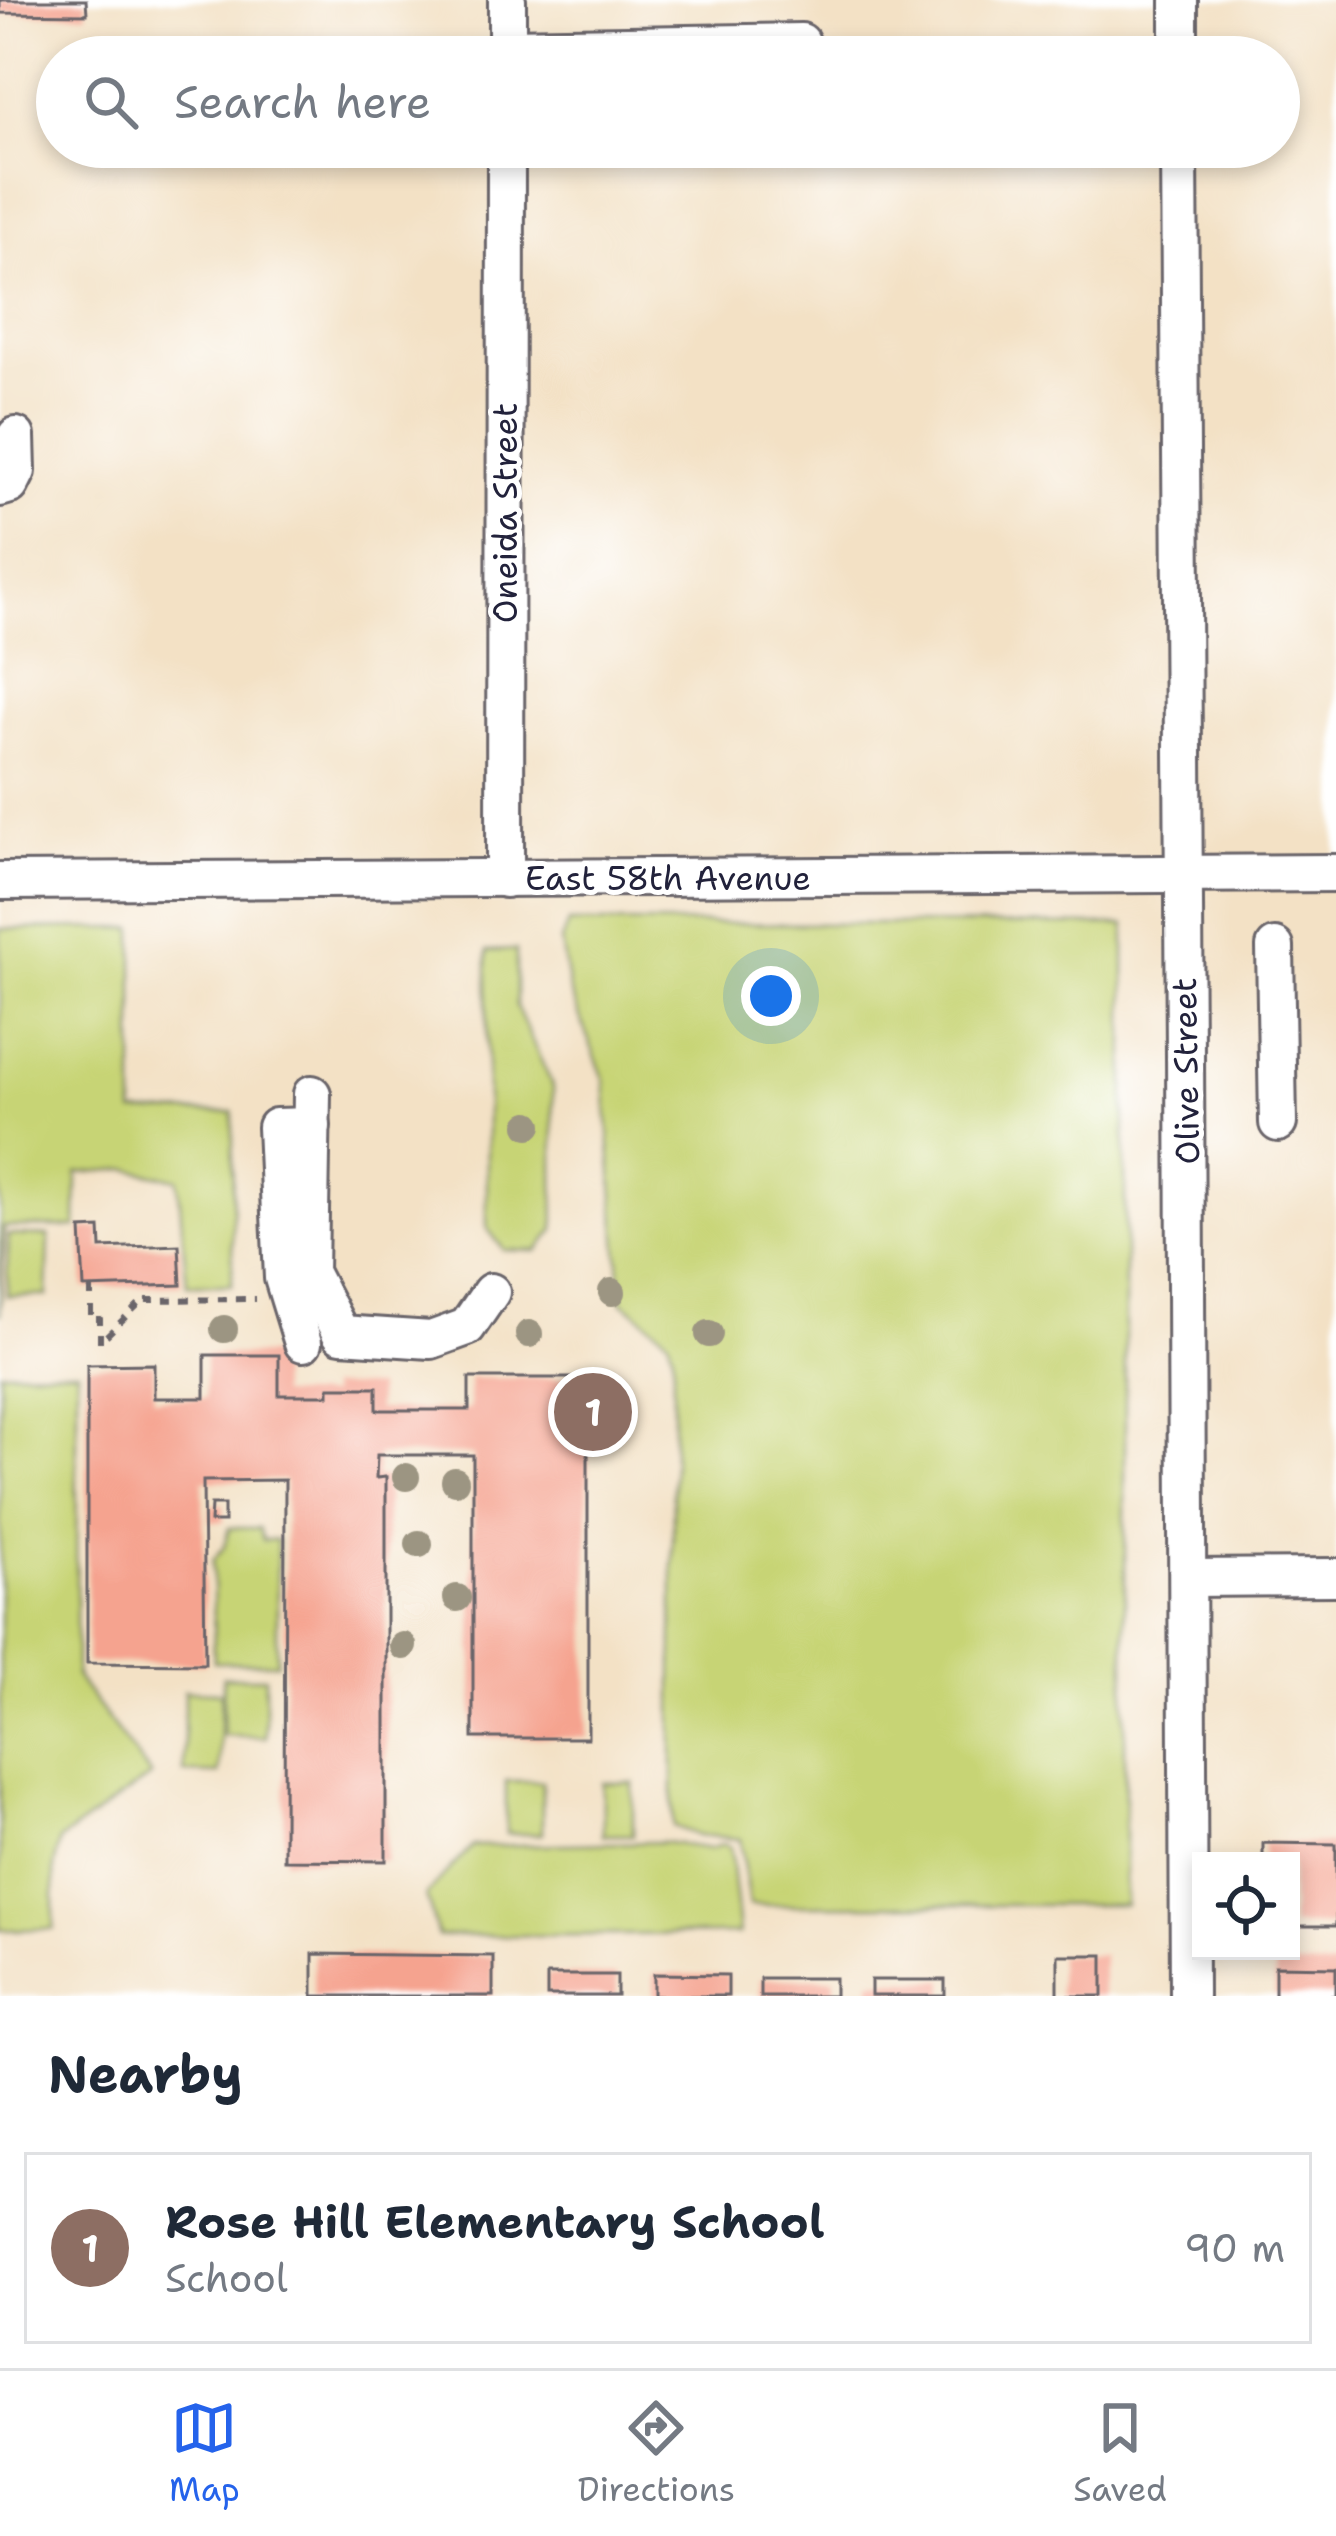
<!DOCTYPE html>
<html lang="en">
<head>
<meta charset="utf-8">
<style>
	:root { --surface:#fff; --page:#f2f2f3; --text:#1f2937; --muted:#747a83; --line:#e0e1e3; --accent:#2563eb }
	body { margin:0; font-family:"Shantell Sans",sans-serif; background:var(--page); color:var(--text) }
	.controls { position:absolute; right:36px; bottom:36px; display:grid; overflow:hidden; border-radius:0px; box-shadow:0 6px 18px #0003 }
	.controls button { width:108px; height:108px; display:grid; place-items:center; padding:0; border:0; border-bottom:3px solid var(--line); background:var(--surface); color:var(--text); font:60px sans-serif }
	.you { position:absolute; left:771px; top:996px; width:42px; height:42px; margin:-30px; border:9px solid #fff; border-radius:50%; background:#1a73e8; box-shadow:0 0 0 18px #1a73e833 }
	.badge { display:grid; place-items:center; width:78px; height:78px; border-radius:50%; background:var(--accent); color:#fff; font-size:39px; font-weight:700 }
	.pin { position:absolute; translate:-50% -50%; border:6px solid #fff; box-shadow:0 3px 12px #0006 }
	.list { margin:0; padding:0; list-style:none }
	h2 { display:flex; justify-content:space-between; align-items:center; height:156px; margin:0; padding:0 48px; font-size:51px }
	h2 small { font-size:39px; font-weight:400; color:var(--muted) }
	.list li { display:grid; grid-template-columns:78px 1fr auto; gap:36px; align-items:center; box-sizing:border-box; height:192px; margin:0 24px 24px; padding:0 24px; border:3px solid var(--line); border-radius:0px }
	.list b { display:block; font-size:45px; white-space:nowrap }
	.list p { margin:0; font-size:39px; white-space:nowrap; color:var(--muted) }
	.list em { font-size:39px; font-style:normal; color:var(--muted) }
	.icon { flex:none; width:66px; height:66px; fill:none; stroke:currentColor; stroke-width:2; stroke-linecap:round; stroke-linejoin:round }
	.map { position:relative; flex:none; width:1336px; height:1996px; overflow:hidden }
	.search { position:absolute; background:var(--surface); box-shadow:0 6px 18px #0003; left:36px; right:36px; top:36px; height:132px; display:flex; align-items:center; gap:30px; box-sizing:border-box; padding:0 42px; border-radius:66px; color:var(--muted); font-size:45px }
	.sheet { height:372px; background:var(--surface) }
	nav { display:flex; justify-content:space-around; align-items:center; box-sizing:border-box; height:168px; border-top:3px solid var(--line); background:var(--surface); font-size:33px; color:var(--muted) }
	nav a { display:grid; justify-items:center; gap:6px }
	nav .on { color:var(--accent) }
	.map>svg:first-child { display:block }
	.green { fill:#c7d475; stroke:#747b58; stroke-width:3 }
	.building { fill:#f5a38f }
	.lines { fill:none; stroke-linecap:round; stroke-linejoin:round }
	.minor-casing { stroke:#6b656b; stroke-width:42 }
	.path { stroke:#6b656b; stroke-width:6; stroke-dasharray:9 9; stroke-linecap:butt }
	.minor { stroke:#fff; stroke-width:36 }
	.tree { fill:#9c9582 }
	.labels { text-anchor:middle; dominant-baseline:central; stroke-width:10; stroke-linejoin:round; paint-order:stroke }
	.street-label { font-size:33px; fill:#22223b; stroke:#fff }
</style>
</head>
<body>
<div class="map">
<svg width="1336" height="1996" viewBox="0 0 1336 1996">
	<rect width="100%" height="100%" fill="#fff"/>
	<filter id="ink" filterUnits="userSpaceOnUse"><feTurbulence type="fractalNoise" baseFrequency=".00833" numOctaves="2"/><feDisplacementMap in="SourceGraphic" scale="24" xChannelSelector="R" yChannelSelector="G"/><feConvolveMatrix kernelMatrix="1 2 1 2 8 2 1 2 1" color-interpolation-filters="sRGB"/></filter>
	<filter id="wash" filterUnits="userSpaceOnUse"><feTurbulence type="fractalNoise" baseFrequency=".004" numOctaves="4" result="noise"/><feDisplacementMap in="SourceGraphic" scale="48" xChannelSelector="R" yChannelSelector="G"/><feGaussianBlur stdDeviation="2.7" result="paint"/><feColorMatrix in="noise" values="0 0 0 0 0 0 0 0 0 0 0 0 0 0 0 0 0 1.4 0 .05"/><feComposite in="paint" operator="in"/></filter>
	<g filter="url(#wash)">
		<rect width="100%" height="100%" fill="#f3e1c5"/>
		<!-- green -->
		<g class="green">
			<path d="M568 923 1125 925V1905H749L740 1839 697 1835 673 1826V1355L668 1338 622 1301 605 1081 569 990 561 941Z"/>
			<path d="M134 928V1113L233 1112 232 1285H187L178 1179 127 1169 77 1173 76 1227H4L0 1316V929Z"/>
			<path d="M516 950V1006L553 1087 555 1230 537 1251 504 1250 487 1228V951Z"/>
			<path d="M8 1235 49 1236 47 1296H7Z"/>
			<path d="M77 1370 76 1677 151 1776 60 1840 54 1867V1929L0 1930V1371Z"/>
			<path d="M229 1528H259L263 1540H277V1663L214 1662 213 1560 224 1547Z"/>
			<path d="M223 1677H265V1737L223 1735Z"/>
			<path d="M184 1691 221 1692 219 1774 184 1773Z"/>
			<rect x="506" y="1781" width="36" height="53"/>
			<rect x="603" y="1783" width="30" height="52"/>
			<path d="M664 1842 710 1849 723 1844 730 1847 739 1934 438 1936 426 1895 472 1846Z"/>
		</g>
		<g id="blocks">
			<!-- building -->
			<g class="building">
				<path d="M0 0H86L87 14 0 13Z"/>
				<path d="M100 1228 101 1248 179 1245 181 1285 84 1288 81 1229Z"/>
				<path d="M205 1355H279V1395H329V1387H377V1410H469V1378H607V1443H588V1738H473V1455H377L376 1478 386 1477V1861L284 1860 285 1480 203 1481 205 1664 87 1663V1365L154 1364V1398H205Z"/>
				<path d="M211 1505H224V1522H210Z"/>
				<path d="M1263 1843 1336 1844V1926H1291V1861H1263Z"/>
				<path d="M313 1954 493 1956V1996H313Z"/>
				<rect x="1058" y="1955" width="45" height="41"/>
				<path d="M1275 1966 1336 1967V1996H1275Z"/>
				<path d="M654 1974 728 1975V1996H654Z"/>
				<rect x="547" y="1975" width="70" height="21"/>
				<rect x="760" y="1978" width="75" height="18"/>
				<rect x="871" y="1980" width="74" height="16"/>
			</g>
		</g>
	</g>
	<g filter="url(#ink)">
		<use href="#blocks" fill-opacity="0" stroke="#6b656b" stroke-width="3"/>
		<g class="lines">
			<defs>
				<g id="minor">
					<path d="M1179 0V57"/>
					<path d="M507 47 801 42"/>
					<path d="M507 57V0"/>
					<path d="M1179 147C1181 763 1190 1380 1189 1996"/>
					<path d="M0 488 10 485 17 471 16 436"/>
					<path d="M505 879 506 147"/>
					<path d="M0 881 1336 873"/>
					<path d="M1275 947 1278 1123"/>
					<path d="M312 1094 309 1272 341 1334 431 1340 467 1327 491 1292"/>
					<path d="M303 1343 283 1278 276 1127 312 1126"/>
					<path d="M1190 1578 1336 1577"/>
				</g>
			</defs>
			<!-- minor casing -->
			<use href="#minor" class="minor-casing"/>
			<!-- path -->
			<path class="path" d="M91 1288V1319H100V1342L143 1300 256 1299"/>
			<!-- minor -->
			<use href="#minor" class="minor"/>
		</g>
		<!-- trees -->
		<g class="tree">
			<circle cx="529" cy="1125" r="14"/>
			<circle cx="612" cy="1292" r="14"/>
			<circle cx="224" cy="1329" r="14"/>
			<circle cx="529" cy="1334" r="14"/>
			<circle cx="709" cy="1334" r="14"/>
			<circle cx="406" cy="1477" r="14"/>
			<circle cx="455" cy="1481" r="14"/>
			<circle cx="419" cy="1544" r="14"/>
			<circle cx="457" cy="1598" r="14"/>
			<circle cx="403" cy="1646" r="14"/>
		</g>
	</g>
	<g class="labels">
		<!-- street labels -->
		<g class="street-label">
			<text transform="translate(505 513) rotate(-90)">Oneida Street</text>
			<text x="668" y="878">East 58th Avenue</text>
			<text transform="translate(1186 1071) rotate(-91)">Olive Street</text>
		</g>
	</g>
</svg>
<div class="controls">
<button><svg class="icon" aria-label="locate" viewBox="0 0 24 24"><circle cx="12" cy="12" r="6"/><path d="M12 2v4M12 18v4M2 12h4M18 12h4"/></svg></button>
</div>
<div class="you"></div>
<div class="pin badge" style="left:593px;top:1412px;background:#8d6e63">1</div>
<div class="search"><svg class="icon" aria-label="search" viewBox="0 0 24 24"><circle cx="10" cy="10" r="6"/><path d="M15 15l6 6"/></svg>Search here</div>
</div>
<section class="sheet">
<h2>Nearby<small></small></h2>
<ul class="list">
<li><span class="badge" style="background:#8d6e63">1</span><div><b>Rose Hill Elementary School</b><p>School</p></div><em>90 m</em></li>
</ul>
</section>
<nav>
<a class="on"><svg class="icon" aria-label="map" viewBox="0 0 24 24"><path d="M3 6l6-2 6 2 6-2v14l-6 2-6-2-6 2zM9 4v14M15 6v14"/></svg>Map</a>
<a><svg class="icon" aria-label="directions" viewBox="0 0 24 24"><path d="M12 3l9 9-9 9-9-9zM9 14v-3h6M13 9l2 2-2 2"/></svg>Directions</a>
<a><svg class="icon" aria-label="saved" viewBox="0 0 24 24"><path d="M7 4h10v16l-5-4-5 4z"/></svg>Saved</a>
</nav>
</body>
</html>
